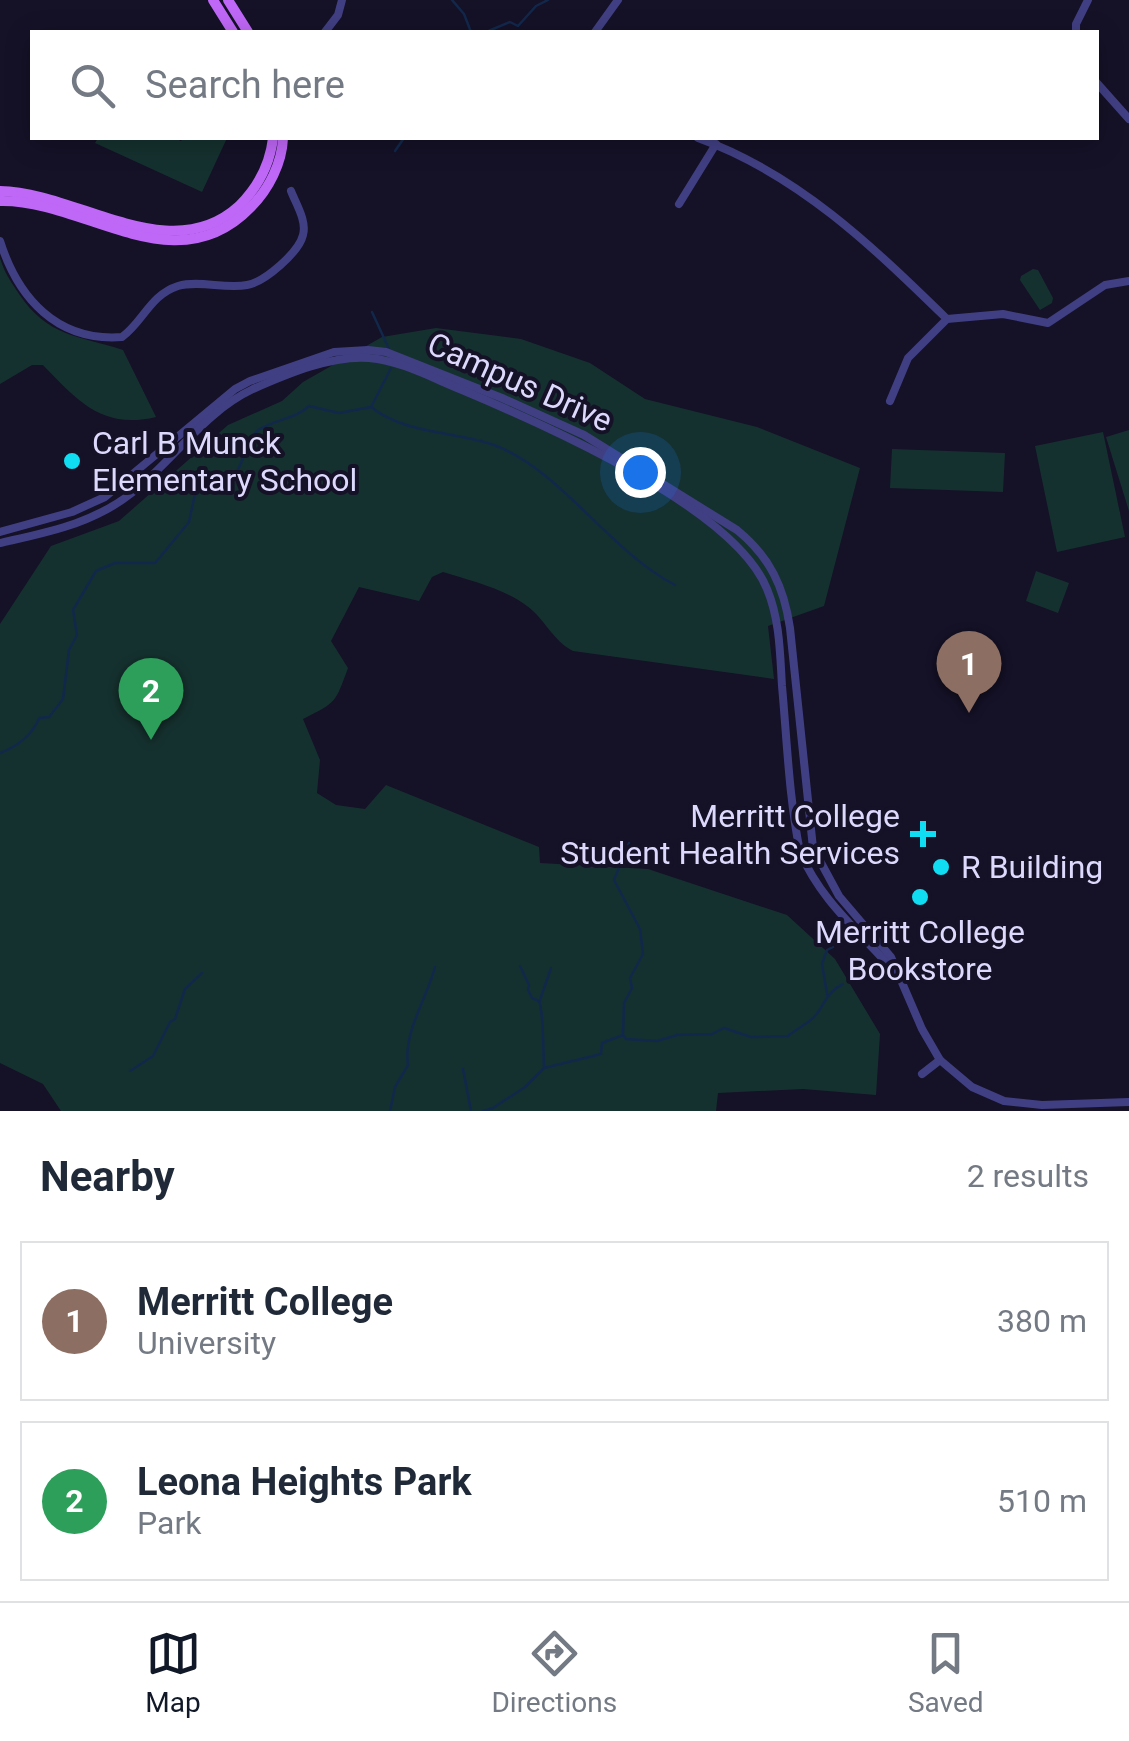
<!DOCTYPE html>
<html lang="en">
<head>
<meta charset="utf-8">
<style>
	:root { --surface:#fff; --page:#f2f2f3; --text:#1f2937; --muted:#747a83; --line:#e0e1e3; --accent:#111827 }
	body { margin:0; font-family:Roboto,sans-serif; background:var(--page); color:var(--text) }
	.you { position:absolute; left:640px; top:472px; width:35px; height:35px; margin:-25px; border:8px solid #fff; border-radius:50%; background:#1a73e8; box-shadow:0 0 0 15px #1a73e833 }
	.badge { display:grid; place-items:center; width:65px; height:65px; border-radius:50%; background:var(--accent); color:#fff; font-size:32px; font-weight:700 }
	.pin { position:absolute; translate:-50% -82px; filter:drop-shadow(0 2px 5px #0008) }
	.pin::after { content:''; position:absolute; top:52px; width:35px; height:30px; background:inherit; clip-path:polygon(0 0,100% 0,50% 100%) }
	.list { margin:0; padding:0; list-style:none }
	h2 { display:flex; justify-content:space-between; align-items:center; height:130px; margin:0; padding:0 40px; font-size:42px }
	h2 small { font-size:32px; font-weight:400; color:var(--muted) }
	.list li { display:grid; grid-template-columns:65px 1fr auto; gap:30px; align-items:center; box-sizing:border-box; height:160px; margin:0 20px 20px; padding:0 20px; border:2px solid var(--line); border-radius:0px }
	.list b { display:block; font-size:38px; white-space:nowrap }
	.list p { margin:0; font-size:32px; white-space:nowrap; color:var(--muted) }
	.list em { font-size:32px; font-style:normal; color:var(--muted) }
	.icon { flex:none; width:55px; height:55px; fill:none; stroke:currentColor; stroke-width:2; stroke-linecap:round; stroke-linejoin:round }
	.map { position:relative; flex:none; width:1129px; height:1111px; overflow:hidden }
	.search { position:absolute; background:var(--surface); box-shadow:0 5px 25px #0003; left:30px; right:30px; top:30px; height:110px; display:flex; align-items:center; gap:25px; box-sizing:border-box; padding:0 35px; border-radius:0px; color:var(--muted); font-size:38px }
	.sheet { height:490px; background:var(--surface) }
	nav { display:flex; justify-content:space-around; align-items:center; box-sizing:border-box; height:140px; border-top:2px solid var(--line); background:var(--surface); font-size:28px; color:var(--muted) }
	nav a { display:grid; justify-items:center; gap:5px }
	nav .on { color:var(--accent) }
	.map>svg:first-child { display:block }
	.green { fill:#15312f }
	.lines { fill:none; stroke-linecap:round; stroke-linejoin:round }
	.stream { stroke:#12284b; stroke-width:2.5 }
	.minor { stroke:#413f83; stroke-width:8 }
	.major { stroke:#bf67f7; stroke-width:10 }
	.poi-dot { fill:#10ddf2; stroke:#151127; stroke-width:4 }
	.labels { text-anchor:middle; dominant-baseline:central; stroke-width:8; stroke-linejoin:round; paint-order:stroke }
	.street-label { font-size:32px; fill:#ddd9fd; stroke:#151127 }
	.poi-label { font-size:32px; fill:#ddd9fd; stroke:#151127; text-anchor:start }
</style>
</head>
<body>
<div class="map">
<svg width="1129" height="1111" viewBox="0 0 1129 1111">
	<rect width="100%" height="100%" fill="#151127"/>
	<!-- green -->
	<g class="green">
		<path d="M98 138H174L181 141 183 138H227L202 192 95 143Z"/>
		<path d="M0 258C4 272 11 282 19 294 48 337 77 335 123 350L156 417C102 430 77 400 43 365H32L0 384Z"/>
		<path d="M1033 269 1038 270 1053 298 1052 303 1040 310 1020 280 1021 276Z"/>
		<path d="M436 328 521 339 590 363 645 399 757 427 860 468 824 606 768 626 774 679 573 651C552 640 545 619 527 606 503 588 471 581 443 572L432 577 419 601 359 587 331 641 348 668C335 703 337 702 303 719L320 760 317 793 336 805 365 809 386 785 539 847 540 863 648 869 787 915 835 959 880 1034 876 1095 803 1089 718 1093 716 1111H61L43 1084 0 1063V624L51 546 119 521 228 425 282 401 303 382 382 337Z"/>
		<path d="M1129 430V511L1106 437Z"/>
		<path d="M1103 432 1125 537 1057 552 1035 446Z"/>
		<path d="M892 449 1005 453 1003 492 890 488Z"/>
		<path d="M1036 571 1069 583 1058 613 1026 601Z"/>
	</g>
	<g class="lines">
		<!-- stream -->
		<g class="stream">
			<path d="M452 0 464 14 471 32"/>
			<path d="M486 32 510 22 518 26 536 6 548 0"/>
			<path d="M395 151 404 138"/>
			<path d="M372 312 389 349"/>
			<path d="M371 407 391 368"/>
			<path d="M0 753C16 747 33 735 39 718L49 717 63 699 69 650 77 635 73 610 96 571 115 563H155L189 522 195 494C205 491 218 490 226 484 246 470 242 441 260 429 277 419 297 418 309 406L339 413 371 407C405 434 453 431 494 445 561 470 608 550 675 585"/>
			<path d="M520 966 529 985 528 990 532 998 539 1001C544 1014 543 1050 544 1067"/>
			<path d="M827 994 822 964 827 950 833 947"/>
			<path d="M540 1000 551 968"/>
			<path d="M623 1035 624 1003 632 988 630 978 643 954 640 929 614 880 629 843"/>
			<path d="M463 1069 471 1111"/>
			<path d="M130 1071 153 1056 170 1022 175 1019 185 989 202 973"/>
			<path d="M390 1111 395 1087 408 1065C403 1032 428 996 435 967"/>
			<path d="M483 1111 493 1108 525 1087 544 1068 601 1054 602 1043 623 1035 626 1039 657 1041 677 1035 712 1034 724 1028 751 1037 788 1036C796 1029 809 1023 815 1016 826 1003 826 992 843 984"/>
		</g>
		<!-- minor -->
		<g class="minor">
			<path d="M325 32 338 15 342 0"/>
			<path d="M595 32 618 0"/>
			<path d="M1076 32V24L1088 0"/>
			<path d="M1096 82 1129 119"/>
			<path d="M698 138C798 174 872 246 947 319"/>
			<path d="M679 204 716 144"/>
			<path d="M0 241C18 298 57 342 122 337 143 322 150 295 178 286 199 280 225 289 247 285 265 282 299 252 303 235 307 221 296 204 291 191"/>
			<path d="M890 401 908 358 947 319 1003 314 1048 323 1105 285 1129 281"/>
			<path d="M0 532 72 512 105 497 235 389 250 381 334 352 368 350 386 352 502 398 584 435 737 530C770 557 784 587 790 628L813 848 839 896 891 957 922 1029 940 1060 972 1087 1004 1101 1042 1105 1129 1102"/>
			<path d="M0 543C48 532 93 524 133 492 174 460 204 412 253 389 287 374 332 355 369 358 402 361 432 378 462 390 543 424 734 507 767 589 780 620 780 654 782 686 787 741 789 798 800 852 821 901 858 930 892 969"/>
			<path d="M922 1074 940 1060"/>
		</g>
		<!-- major -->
		<g class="major">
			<path d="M213 0 233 32"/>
			<path d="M228 0 248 32"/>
			<path d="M0 191C77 192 170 269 239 206 258 187 270 164 273 138"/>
			<path d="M0 201C85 199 175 286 251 207 269 189 282 163 283 138"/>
		</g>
	</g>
	<!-- markers -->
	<g class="poi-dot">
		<circle cx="72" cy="461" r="10"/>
		<path d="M918 819h10v10h10v10h-10v10h-10v-10h-10v-10h10z"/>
		<circle cx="941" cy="867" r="10"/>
		<circle cx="920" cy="897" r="10"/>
	</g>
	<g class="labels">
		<!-- street labels -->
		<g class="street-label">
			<text transform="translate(520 382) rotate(24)">Campus Drive</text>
		</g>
		<!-- poi labels -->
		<g class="poi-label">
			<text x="92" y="443">Carl B Munck<tspan x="92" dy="37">Elementary School</tspan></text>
			<text x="900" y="816" text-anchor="end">Merritt College<tspan x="900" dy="37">Student Health Services</tspan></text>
			<text x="961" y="867">R Building</text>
			<text x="920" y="932" text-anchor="middle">Merritt College<tspan x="920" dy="37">Bookstore</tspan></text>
		</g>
	</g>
</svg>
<div class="you"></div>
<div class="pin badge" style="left:969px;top:713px;background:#8d6e63">1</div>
<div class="pin badge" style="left:151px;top:740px;background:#2e9e5b">2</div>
<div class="search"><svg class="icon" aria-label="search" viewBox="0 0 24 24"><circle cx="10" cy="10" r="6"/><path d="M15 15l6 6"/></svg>Search here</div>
</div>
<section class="sheet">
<h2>Nearby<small>2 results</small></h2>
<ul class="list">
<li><span class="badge" style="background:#8d6e63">1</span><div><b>Merritt College</b><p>University</p></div><em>380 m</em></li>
<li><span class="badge" style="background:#2e9e5b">2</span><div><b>Leona Heights Park</b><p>Park</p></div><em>510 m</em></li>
</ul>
</section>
<nav>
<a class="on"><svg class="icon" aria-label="map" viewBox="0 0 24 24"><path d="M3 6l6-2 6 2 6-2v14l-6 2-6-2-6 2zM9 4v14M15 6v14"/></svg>Map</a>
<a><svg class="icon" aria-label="directions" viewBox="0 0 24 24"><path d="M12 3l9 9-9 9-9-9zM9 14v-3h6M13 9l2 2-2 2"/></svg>Directions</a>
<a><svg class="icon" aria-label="saved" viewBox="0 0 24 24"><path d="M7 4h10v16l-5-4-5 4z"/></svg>Saved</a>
</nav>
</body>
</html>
